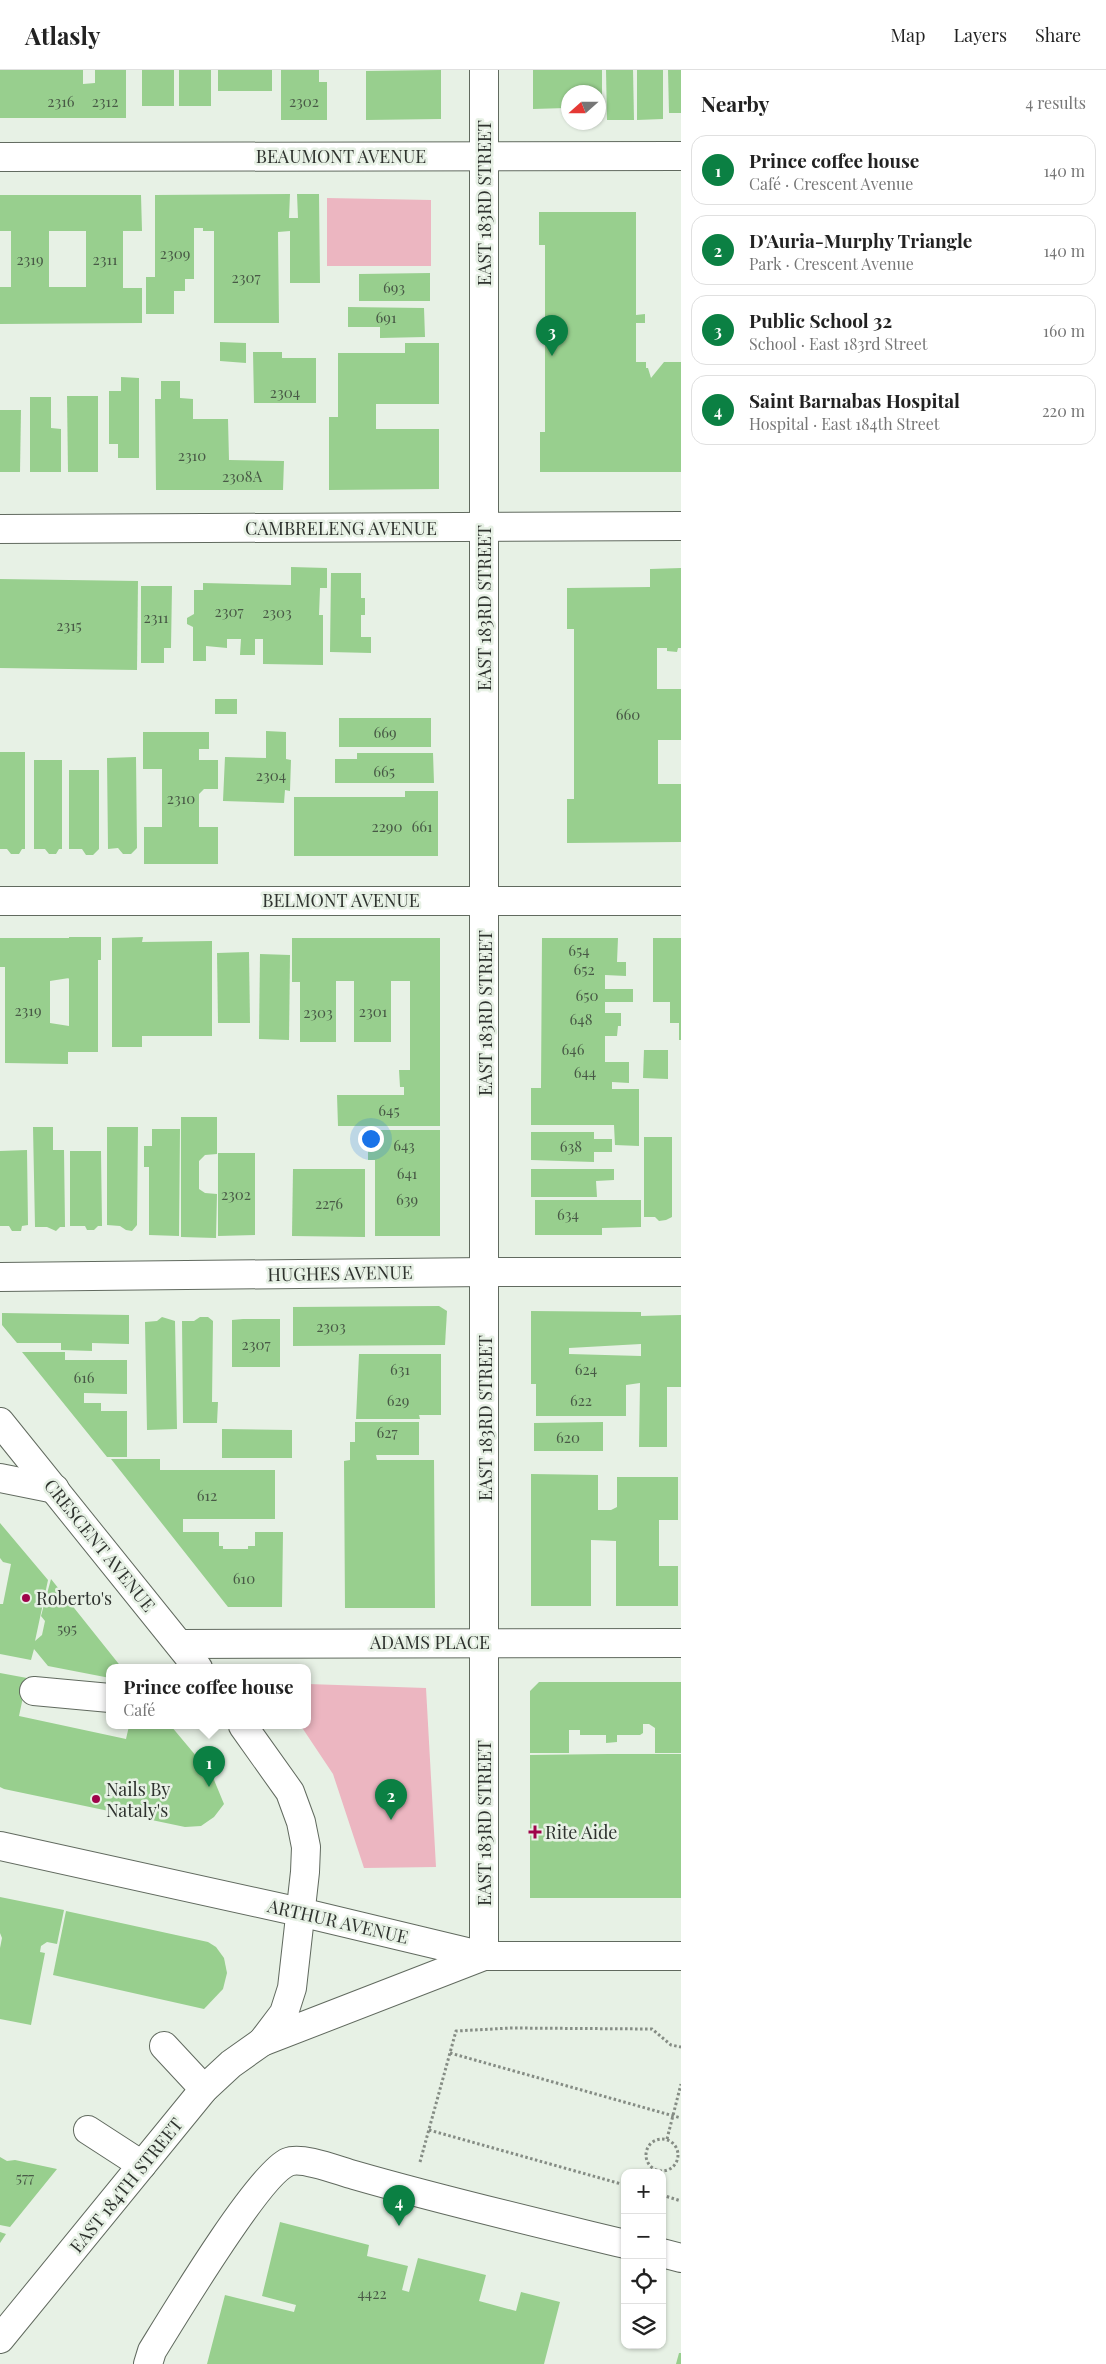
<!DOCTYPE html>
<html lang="en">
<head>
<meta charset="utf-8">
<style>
	:root { --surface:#fff; --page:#f2f2f2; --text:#222; --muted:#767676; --line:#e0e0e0; --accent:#0b8043 }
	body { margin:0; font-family:"Playfair Display",serif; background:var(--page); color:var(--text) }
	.controls { position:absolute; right:15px; bottom:15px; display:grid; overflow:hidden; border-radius:10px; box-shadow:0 1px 4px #0004 }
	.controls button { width:45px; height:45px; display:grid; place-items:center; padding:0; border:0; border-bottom:1px solid var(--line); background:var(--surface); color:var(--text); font:25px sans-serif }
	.compass { position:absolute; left:561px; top:15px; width:45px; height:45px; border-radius:50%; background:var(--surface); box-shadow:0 1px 4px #0004; rotate:249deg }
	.you { position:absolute; left:370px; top:1068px; width:18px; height:18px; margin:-12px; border:4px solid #fff; border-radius:50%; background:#1a73e8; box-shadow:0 0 0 8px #1a73e833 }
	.badge { display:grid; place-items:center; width:32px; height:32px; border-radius:50%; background:var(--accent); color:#fff; font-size:16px; font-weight:700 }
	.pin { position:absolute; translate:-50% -41px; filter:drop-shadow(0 1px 2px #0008) }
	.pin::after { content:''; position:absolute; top:26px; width:18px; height:15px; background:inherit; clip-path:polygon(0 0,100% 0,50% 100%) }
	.popup { position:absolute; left:106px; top:1594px; width:205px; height:65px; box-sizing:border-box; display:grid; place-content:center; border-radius:10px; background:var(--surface); filter:drop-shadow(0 1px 4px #0005); font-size:16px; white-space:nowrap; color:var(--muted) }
	.popup b { font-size:19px; color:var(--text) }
	.popup::after { content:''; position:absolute; left:50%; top:100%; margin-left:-10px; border:10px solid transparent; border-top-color:var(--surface) }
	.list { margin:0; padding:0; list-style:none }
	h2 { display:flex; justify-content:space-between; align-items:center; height:65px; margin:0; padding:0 20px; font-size:21px }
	h2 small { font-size:16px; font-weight:400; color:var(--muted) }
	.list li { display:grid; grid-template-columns:32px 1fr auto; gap:15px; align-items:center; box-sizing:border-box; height:70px; margin:0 10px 10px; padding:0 10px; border:1px solid var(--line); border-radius:15px }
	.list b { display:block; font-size:19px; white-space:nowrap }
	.list p { margin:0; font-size:16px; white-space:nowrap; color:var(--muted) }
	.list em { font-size:16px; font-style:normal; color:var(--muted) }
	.icon { flex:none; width:28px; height:28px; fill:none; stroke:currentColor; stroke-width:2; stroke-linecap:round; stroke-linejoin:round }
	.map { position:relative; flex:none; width:681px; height:2294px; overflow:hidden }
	header { display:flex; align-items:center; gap:30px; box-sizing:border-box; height:70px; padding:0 25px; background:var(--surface); border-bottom:1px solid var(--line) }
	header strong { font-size:24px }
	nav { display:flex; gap:28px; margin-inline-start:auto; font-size:18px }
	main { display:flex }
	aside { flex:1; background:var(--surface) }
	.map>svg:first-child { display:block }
	.green { fill:#ecb6c1 }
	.building { fill:#98cf8e; fill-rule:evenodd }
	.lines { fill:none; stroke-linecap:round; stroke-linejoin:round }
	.minor-casing { stroke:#616a5f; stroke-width:30 }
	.path { stroke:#858c84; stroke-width:3; stroke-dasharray:2.5 2.5; stroke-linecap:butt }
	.minor { stroke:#fff; stroke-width:28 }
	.poi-dot { fill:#9f044a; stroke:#e7f1e5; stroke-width:2 }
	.labels { text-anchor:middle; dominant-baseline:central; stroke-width:5; stroke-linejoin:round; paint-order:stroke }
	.number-label { font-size:15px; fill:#485946 }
	.street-label { font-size:18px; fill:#2e322e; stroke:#e7f1e5 }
	.poi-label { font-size:18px; fill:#2e322e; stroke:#e7f1e5; text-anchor:start }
</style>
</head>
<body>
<header>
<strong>Atlasly</strong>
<nav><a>Map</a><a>Layers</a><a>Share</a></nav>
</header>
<main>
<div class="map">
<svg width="681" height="2294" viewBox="0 0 681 2294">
	<rect width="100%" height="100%" fill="#e7f1e5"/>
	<!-- green -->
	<g class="green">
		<path d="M327 128 431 130V196H327Z"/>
		<path d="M308 1614 426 1618 436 1797 364 1798 333 1704 301 1656H308Z"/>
	</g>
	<!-- building -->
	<g class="building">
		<path d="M0 0H83V14L95 13V0H126V48H0Z"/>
		<rect x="142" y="0" width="32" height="36"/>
		<rect x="179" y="0" width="32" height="36"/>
		<rect x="218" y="0" width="54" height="21"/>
		<path d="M281 0H319V12H327V50H281Z"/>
		<path d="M441 0V49L366 50V1Z"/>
		<path d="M533 0H602V50H598V22H568V50H566V38L533 39Z"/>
		<path d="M606 0H633L634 50H607Z"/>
		<path d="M637 0H663V49L637 50Z"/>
		<path d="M668 0H681V43H669Z"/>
		<path d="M290 124 289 148H298L297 124H319L320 213H290V161L278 162 279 253H214V161H203V158H194V209H185V221H174V244H146V207H155V125Z"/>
		<path d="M0 125H141L142 161H123V218H142V253L0 254V217H11V161H0ZM49 161H86V217H49Z"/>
		<path d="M539 142H636V245L645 244V253H636V292H646V298H648L651 308 664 292H681V402H540V362H545V175H539Z"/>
		<path d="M430 203V231H359V204Z"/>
		<path d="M348 237 424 238 425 267 380 268V257H348Z"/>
		<path d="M220 272 246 273V293L220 291Z"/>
		<path d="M405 273H439V334H376V359H439V419L329 420V347H338V283H405Z"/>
		<path d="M253 282H282V288H316V333H254Z"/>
		<path d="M121 307 139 308V388H118V374H109V321H121Z"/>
		<path d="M161 311H180V328L193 329V349H228L229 390 284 391 283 420H156L155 329H161Z"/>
		<path d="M67 326H98V402H68Z"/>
		<path d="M30 327H51V358L61 359V402H30Z"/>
		<path d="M0 340H21L20 402H0Z"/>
		<path d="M291 497 327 498V518H320L319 545H323V595L263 594V569H255V585H240L241 569H227V578L206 576V591H193V557L187 554V548L194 544V520H203V513L291 515Z"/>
		<path d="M681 498V578H678L677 582 667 581V578H657V619H681V670H658V714H681V772L567 773V729H574V559H567V518L650 517V499Z"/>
		<path d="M331 503H361V528H365V545H361V567H371V583L330 582Z"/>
		<path d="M0 509 138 511 137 600 0 598Z"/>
		<path d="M141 516H172L171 578H164V593H141Z"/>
		<rect x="215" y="629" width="22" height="15"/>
		<rect x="339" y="648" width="92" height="29"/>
		<path d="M266 661 286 662V689L291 690 290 721 285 720 284 733 223 731 225 687 266 688Z"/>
		<path d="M143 662H209V679H199V690H218V719H204L199 724V757H218V794H144V757H162V699H143Z"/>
		<path d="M0 682H25V779H22L19 784H11L7 779H0Z"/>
		<path d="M357 683H433L434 713H335V689H357Z"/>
		<path d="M136 687 137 778 131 784H123L118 778 108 779 107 688Z"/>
		<path d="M34 690H62V779H59L56 784H49L45 779H34Z"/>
		<path d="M69 700H99V779L93 785H86L82 779H69Z"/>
		<path d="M405 721H438V786H294V727H405Z"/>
		<path d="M69 867H101V890H98V982H68V994L5 993V897H0V868H69V908L50 911V953L69 956Z"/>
		<path d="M143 867 142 872 212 871V966H142V977H112V868Z"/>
		<path d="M292 868H440V1056H338L337 1025H404V1017H400L399 1000H410V911H391V972H354V911H336V972H300V912H292Z"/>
		<path d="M542 868H618L617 892H626V906L605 905V919H633V932H605V943H621V956H618L617 966H605V992H629V1013L612 1012V1019H639V1076L615 1075 614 1055H531V1018H541Z"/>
		<path d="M653 868H681V970H679V953H670V932H653Z"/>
		<path d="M249 882 250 953H218L217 883Z"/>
		<path d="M260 884 290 885 289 970 259 969Z"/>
		<path d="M644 980H668V1009L643 1008Z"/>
		<path d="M181 1047H217V1084L205 1085 199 1091V1119L205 1123 217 1124 216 1168 181 1167Z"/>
		<path d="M33 1057H53V1080H64L65 1157H60L56 1161 47 1157H35Z"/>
		<path d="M107 1057H138L137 1155 132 1161 126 1160 120 1156 107 1155Z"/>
		<path d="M152 1059H180L179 1166 149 1165V1097H144V1076H152Z"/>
		<path d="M368 1060H440V1166H375V1090H368Z"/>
		<path d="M531 1062H594V1069H612V1082H594V1092L531 1090Z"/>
		<path d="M644 1067H672V1147L666 1150 659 1151 655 1147H644Z"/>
		<path d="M27 1080 28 1155 22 1156 21 1161H12L9 1156H0V1081Z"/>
		<path d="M70 1081H101L102 1156H98L94 1160H87L85 1156H70Z"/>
		<path d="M218 1083H255V1165L218 1166Z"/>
		<path d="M293 1099H365V1167L292 1166Z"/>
		<path d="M531 1099H614V1110L596 1111 597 1127H531Z"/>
		<path d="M535 1130H641V1157L602 1158V1165H535Z"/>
		<path d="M439 1236 447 1241 445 1275 293 1276V1237Z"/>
		<path d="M531 1241 641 1242V1246L681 1245V1317H667V1377H639L640 1313 626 1315V1346H536V1314H531ZM641 1274V1286L569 1284V1278Z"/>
		<path d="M2 1243 129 1245V1274L92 1273V1281L61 1280V1273H17L2 1255Z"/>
		<path d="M162 1247 175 1251 177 1359 147 1360 145 1252 157 1251Z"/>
		<path d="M200 1247H208L213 1251 212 1332H218L217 1353H183L182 1251H194Z"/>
		<path d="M243 1249H280V1297H232V1250Z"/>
		<path d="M22 1282H65V1290H127V1324L84 1323V1333H101V1341H127V1387H107Z"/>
		<path d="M359 1284H441V1345H419L420 1349H356Z"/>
		<path d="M355 1352H419V1385H376L377 1390H434L435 1538H345L344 1391 350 1390V1372H355Z"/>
		<path d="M603 1352V1381H534V1353Z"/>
		<path d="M222 1359 292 1360V1388H222Z"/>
		<path d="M111 1389H160V1400H275V1449H183V1462H219V1476H223V1479H248V1476H255V1462H283L282 1537H228Z"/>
		<path d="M531 1404 598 1405V1440H611L617 1437V1407H678V1450H659V1496H678V1536H616V1471L591 1470V1536H531Z"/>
		<path d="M0 1453 48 1510 35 1571 42 1565 45 1551 41 1546 51 1509 122 1598H110V1608L48 1596 34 1579 31 1590 0 1584V1534H3L11 1494 3 1492 0 1488Z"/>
		<path d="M0 1603 27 1608 19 1646 126 1669 129 1656H171L212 1705 224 1734 214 1747 201 1756 185 1757 4 1719 0 1717Z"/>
		<path d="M539 1612H681V1683H655V1658L649 1654H643V1663L640 1665H617V1672L606 1673V1665H580V1660H569V1683H530V1621Z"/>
		<path d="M608 1684H681V1828H530V1685Z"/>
		<path d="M0 1827 64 1840 57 1874 47 1872 41 1876 40 1882 45 1883 31 1955 0 1949V1878L2 1868 0 1863Z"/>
		<path d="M66 1841 208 1872 216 1877 224 1888 227 1903 223 1919 204 1939 53 1905Z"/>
		<path d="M0 2087 7 2091 15 2090 57 2099 10 2157 0 2155Z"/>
		<path d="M280 2152 369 2175 367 2186 408 2196 402 2220 409 2222 418 2188 486 2205 479 2231 516 2241 521 2222 560 2232 544 2294H207L225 2225 294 2242 296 2235 262 2226Z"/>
		<path d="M0 2162 6 2164 0 2173Z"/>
		<path d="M679 2283H681V2294H676Z"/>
	</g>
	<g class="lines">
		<defs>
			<g id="minor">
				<path d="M484 0V1886"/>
				<path d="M0 87 681 86"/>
				<path d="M0 459 681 456"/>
				<path d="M0 831H681"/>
				<path d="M0 1207 485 1202H681"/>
				<path d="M0 1352 198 1598"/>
				<path d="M0 1408 55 1419"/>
				<path d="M180 1574 681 1573"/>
				<path d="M34 1621 110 1628"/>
				<path d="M243 1656 290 1722 301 1752 306 1777 305 1802 292 1918 284 1943 262 1972"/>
				<path d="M0 1776 300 1842 484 1886H681"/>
				<path d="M164 1976 204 2019"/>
				<path d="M88 2060 142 2095"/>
				<path d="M662 2183 681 2188"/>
				<path d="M0 2269 204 2019 231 1994 262 1972 484 1886"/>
				<path d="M148 2294 152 2281C173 2247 259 2104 288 2092 302 2086 339 2101 354 2105 444 2131 534 2152 625 2174"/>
			</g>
		</defs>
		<!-- minor casing -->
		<use href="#minor" class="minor-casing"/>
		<!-- path -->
		<g class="path">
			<path d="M450 1983 681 2048"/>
			<path d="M429 2060 625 2115"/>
			<circle cx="662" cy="2085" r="16"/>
			<path d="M667 2069 681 2014"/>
			<path d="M420 2092 456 1961 511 1958 652 1959 671 1975 681 1977"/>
			<path d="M662 2125 681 2131"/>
		</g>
		<!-- minor -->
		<use href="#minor" class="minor"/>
	</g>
	<!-- markers -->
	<g class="poi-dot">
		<circle cx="26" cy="1528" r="5"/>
		<circle cx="96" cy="1729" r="5"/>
		<path d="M532.5 1754.5h5v5h5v5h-5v5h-5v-5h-5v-5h5z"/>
	</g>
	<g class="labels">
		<!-- number labels -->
		<g class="number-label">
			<text x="61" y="31">2316</text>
			<text x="105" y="31">2312</text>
			<text x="304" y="31">2302</text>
			<text x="175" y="183">2309</text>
			<text x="30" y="189">2319</text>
			<text x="105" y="189">2311</text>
			<text x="246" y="207">2307</text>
			<text x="394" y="217">693</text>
			<text x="386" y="247">691</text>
			<text x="285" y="322">2304</text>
			<text x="192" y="385">2310</text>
			<text x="242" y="406">2308A</text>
			<text x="229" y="541">2307</text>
			<text x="277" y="542">2303</text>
			<text x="156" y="547">2311</text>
			<text x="69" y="555">2315</text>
			<text x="628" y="644">660</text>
			<text x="385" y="662">669</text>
			<text x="384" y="701">665</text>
			<text x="271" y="705">2304</text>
			<text x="181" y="728">2310</text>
			<text x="387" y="756">2290</text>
			<text x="422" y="756">661</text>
			<text x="579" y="880">654</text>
			<text x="584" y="899">652</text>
			<text x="587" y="925">650</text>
			<text x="28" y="940">2319</text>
			<text x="373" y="941">2301</text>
			<text x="318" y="942">2303</text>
			<text x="581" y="949">648</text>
			<text x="573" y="979">646</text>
			<text x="585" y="1002">644</text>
			<text x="389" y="1040">645</text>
			<text x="404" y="1075">643</text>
			<text x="571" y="1076">638</text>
			<text x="407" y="1103">641</text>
			<text x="236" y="1124">2302</text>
			<text x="407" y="1129">639</text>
			<text x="329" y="1133">2276</text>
			<text x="568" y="1144">634</text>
			<text x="331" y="1256">2303</text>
			<text x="256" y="1274">2307</text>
			<text x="400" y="1299">631</text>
			<text x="586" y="1299">624</text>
			<text x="84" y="1307">616</text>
			<text x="398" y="1330">629</text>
			<text x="581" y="1330">622</text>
			<text x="387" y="1362">627</text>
			<text x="568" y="1367">620</text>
			<text x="207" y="1425">612</text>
			<text x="244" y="1508">610</text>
			<text x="67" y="1558">595</text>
			<text x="25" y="2107">577</text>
			<text x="372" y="2223">4422</text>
		</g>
		<!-- street labels -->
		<g class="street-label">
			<text x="341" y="86">BEAUMONT AVENUE</text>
			<text transform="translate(484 133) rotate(-90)">EAST 183RD STREET</text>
			<text x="341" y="458">CAMBRELENG AVENUE</text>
			<text transform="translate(484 538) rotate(-90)">EAST 183RD STREET</text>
			<text x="341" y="830">BELMONT AVENUE</text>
			<text transform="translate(485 943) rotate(-90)">EAST 183RD STREET</text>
			<text transform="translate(340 1203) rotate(-1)">HUGHES AVENUE</text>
			<text transform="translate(485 1348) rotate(-90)">EAST 183RD STREET</text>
			<text transform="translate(100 1475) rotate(51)">CRESCENT AVENUE</text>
			<text x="430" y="1572">ADAMS PLACE</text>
			<text transform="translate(484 1753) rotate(-90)">EAST 183RD STREET</text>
			<text transform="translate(338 1851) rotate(13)">ARTHUR AVENUE</text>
			<text transform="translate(126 2115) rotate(-51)">EAST 184TH STREET</text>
		</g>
		<!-- poi labels -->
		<g class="poi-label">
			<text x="36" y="1528">Roberto's</text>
			<text x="106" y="1719">Nails By<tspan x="106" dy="21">Nataly's</tspan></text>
			<text x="545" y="1762">Rite Aide</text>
		</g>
	</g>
</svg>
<div class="controls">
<button>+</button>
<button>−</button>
<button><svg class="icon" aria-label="locate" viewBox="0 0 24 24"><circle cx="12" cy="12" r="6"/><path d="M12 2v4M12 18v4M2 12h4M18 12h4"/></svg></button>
<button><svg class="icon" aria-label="layers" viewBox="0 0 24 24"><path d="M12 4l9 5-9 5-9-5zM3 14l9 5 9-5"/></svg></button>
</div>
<svg class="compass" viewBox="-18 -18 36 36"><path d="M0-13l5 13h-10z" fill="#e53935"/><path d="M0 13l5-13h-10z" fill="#767676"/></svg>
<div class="you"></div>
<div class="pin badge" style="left:209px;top:1717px">1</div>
<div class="popup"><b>Prince coffee house</b>Café</div>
<div class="pin badge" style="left:391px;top:1750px">2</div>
<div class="pin badge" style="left:552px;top:286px">3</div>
<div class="pin badge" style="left:399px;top:2156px">4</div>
</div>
<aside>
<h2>Nearby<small>4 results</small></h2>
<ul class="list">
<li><span class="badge">1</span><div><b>Prince coffee house</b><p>Café · Crescent Avenue</p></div><em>140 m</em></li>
<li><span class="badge">2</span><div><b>D'Auria-Murphy Triangle</b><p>Park · Crescent Avenue</p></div><em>140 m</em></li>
<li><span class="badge">3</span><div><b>Public School 32</b><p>School · East 183rd Street</p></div><em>160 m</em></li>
<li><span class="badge">4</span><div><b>Saint Barnabas Hospital</b><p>Hospital · East 184th Street</p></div><em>220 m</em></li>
</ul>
</aside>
</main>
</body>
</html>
